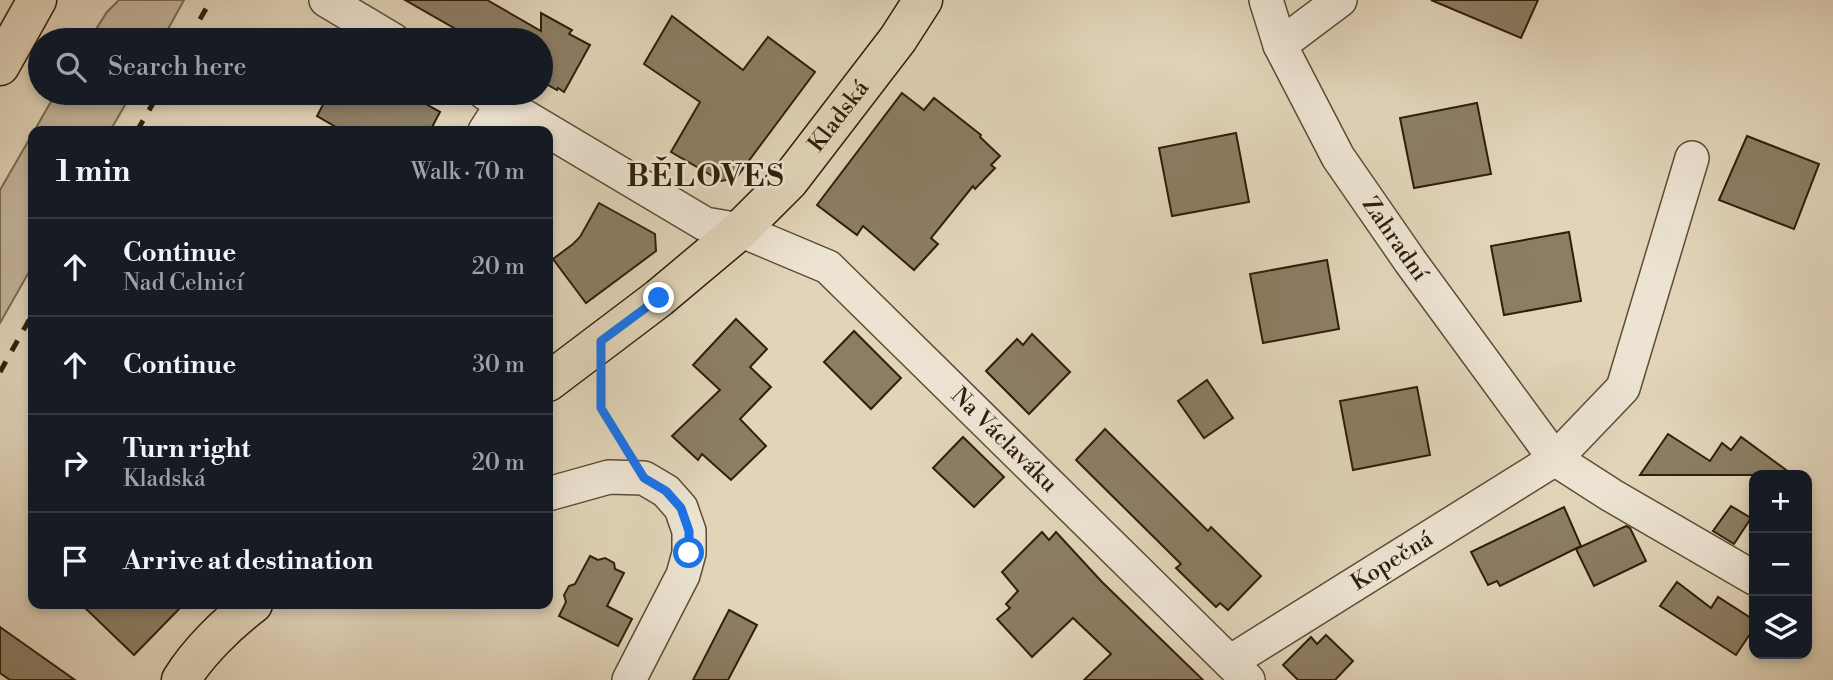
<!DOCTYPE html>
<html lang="en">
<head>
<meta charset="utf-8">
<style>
	:root { --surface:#171b24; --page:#242831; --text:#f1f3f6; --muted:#9ea1a6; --line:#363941 }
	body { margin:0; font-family:"Libre Bodoni",serif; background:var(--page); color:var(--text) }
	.controls { position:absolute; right:21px; bottom:21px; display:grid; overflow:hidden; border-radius:14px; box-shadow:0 4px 10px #0003 }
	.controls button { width:63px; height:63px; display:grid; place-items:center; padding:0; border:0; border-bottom:2px solid var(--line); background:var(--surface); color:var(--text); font:35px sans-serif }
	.stop { position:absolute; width:21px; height:21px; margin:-16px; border:5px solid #1a73e8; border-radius:50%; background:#fff }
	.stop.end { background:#1a73e8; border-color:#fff; box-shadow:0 2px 7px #0008 }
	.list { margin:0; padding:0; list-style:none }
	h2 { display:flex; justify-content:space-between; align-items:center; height:91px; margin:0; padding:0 28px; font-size:30px }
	h2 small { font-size:23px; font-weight:400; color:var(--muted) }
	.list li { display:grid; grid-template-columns:46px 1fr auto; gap:21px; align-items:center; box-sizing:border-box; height:98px; padding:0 28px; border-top:2px solid var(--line) }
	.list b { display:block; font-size:26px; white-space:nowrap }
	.list p { margin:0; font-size:23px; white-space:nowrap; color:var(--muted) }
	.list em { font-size:23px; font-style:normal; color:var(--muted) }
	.icon { flex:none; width:38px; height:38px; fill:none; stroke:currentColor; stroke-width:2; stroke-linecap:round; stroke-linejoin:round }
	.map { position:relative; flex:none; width:1833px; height:680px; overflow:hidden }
	.search { position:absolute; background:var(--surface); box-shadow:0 4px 10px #0003; left:28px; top:28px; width:525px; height:77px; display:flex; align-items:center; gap:18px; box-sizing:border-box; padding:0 24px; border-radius:38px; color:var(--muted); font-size:26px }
	.panel { position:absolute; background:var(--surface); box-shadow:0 4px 10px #0003; left:28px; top:126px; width:525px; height:483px; border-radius:14px }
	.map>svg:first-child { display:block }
	.green { fill:#c3b59b; stroke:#796a52; stroke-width:2 }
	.building { fill:#8c7d64; stroke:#2f1f08; stroke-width:2 }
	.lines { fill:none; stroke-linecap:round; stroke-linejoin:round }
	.minor-casing { stroke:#5c4c34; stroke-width:36 }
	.major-casing { stroke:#2f1f08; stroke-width:41 }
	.path { stroke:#2f1f08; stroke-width:4.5; stroke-dasharray:2 3.5; stroke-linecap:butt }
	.minor { stroke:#ece3d2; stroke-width:33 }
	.major { stroke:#e1d4b9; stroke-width:38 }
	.rail { stroke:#2f1f08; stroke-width:5; stroke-dasharray:12 12; stroke-linecap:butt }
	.route { stroke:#1a73e8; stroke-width:9 }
	.labels { text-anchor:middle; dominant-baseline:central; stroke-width:5; stroke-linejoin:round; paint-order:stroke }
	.street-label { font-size:23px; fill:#2f1f08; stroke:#ece3d2 }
	.district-label { font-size:30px; font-weight:bold; letter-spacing:2px; fill:#2f1f08; stroke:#ece3d2 }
</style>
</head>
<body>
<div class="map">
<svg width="1833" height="680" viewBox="0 0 1833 680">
	<rect width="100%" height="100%" fill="#e1d4b9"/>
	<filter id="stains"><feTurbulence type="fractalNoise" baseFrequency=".00286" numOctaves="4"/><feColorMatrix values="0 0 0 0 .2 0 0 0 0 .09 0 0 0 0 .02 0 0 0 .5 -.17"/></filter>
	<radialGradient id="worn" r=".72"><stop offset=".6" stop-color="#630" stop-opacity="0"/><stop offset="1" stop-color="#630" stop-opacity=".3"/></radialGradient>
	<!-- green -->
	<g class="green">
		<path d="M119 0H184L162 40H89L107 12Z"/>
		<path d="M56 93H132L110 131H33V265L0 323V190Z"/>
	</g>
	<!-- building -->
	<g class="building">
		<path d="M405 0H487L541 31V13L572 30 569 34 590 45 564 92 558 88 557 90 541 81V40H475Z"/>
		<path d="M1431 0H1538L1521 38Z"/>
		<path d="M672 16 743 70 768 37 815 72 736 178 721 181 671 152 700 102 644 64Z"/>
		<path d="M329 93H406L440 112 430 131H343L317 116Z"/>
		<path d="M902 93 924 110 934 98 981 135 980 137 1000 156 991 165 995 168 975 189 973 186 931 238 938 244 914 270 863 226 857 235 817 205Z"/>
		<path d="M1477 103 1491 174 1414 188 1400 118Z"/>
		<path d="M1236 133 1249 202 1172 216 1159 148Z"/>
		<path d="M1747 136 1819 164 1794 229 1719 200Z"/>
		<path d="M599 203 655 234 656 251 586 303 553 259 573 244 580 237Z"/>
		<path d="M1569 232 1581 301 1504 315 1491 246Z"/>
		<path d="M1327 260 1339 329 1263 343 1250 274Z"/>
		<path d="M736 319 767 349 750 367 771 387 740 419 766 446 731 480 702 454 698 460 672 436 720 390 693 365Z"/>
		<path d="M854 331 901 378 871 409 824 362Z"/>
		<path d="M1032 334 1070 372 1029 414 986 371 1017 339 1023 345Z"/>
		<path d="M1207 380 1233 418 1204 438 1178 401Z"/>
		<path d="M1417 387 1430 455 1353 470 1340 401Z"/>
		<path d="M1105 429 1208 531 1211 527 1261 576 1228 610 1220 603 1216 607 1176 568 1181 564 1076 460Z"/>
		<path d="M1668 434 1710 461 1722 443 1731 450 1741 437 1793 475H1640Z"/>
		<path d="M963 437 1004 477 974 507 933 468Z"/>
		<path d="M1731 506 1751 518 1734 544 1713 531Z"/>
		<path d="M1564 507 1581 546 1500 586 1497 581 1488 585 1471 552Z"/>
		<path d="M1626 526 1630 528 1646 561 1594 586 1576 549Z"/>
		<path d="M1042 532 1049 540 1056 532 1102 582 1203 680H1084L1111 654 1073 618 1032 657 997 619 1010 608 1006 604 1018 591 1002 572Z"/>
		<path d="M590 556 598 560 605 558 614 563 615 569 624 573 607 606 632 619 618 646 559 616 566 602 564 595 569 586 575 584Z"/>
		<path d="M1677 582 1711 608 1718 597 1754 620V628L1736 655 1660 606Z"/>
		<path d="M81 604H184L134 655Z"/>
		<path d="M729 610 757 625 728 680H693Z"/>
		<path d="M0 627 75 680H10L0 673Z"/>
		<path d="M1326 635 1353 661 1335 680H1298L1283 665 1311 637 1317 644Z"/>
	</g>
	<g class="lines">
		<defs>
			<g id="minor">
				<path d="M326 0 393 40"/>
				<path id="s1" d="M1266 0 1280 45 1338 157 1410 261 1555 459 1611 495 1754 578"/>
				<path d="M1280 45 1340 0"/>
				<path id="s2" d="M485 93 705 224 740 230 828 267 1248 680"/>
				<path d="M485 131 503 103"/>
				<path d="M548 494 609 477 644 478 666 491 681 508 689 531V553L683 575 629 680"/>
				<path id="s3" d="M1230 662 1555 459 1623 388 1692 158"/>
			</g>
			<g id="major">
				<path d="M0 66 37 0"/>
				<path id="s4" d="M548 382 659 298 740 230 789 181 898 39 923 0"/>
				<path d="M181 680C198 652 227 624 253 604"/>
			</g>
		</defs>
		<!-- minor casing -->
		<use href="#minor" class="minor-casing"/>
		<!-- major casing -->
		<use href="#major" class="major-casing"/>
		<!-- path -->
		<path class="path" d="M601 386V408L623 444"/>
		<!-- minor -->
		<use href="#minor" class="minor"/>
		<!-- major -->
		<use href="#major" class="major"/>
		<!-- rail -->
		<g class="rail">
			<path d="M188 40 211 0"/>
			<path d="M137 131 159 93"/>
			<path d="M0 372 33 313"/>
		</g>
	</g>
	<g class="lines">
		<!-- route -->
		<path class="route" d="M659 298 601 341V408L644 478 666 491 681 508 689 531V553"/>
	</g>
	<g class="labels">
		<!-- street labels -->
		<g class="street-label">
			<text stroke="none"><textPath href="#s4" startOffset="396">Kladská</textPath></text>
			<text stroke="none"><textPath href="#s1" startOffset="273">Zahradní</textPath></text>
			<text stroke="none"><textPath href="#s2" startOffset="634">Na Václaváku</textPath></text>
			<text stroke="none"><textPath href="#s3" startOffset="191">Kopečná</textPath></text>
		</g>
		<!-- district labels -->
		<g class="district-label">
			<text x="706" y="177">BĚLOVES</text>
		</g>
	</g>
	<rect width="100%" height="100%" filter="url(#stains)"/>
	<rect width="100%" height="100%" fill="url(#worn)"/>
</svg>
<div class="controls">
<button>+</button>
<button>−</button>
<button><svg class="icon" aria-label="layers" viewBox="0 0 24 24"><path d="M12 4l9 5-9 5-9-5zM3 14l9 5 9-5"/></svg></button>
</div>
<div class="stop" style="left:689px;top:553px"></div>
<div class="stop end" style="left:659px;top:298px"></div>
<div class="search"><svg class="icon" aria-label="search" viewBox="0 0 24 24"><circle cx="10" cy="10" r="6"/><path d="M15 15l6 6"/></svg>Search here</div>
<section class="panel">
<h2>1 min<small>Walk · 70 m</small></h2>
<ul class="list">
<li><svg class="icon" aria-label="ahead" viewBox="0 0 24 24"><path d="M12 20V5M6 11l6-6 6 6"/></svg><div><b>Continue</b><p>Nad Celnicí</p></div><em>20 m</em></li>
<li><svg class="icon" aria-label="ahead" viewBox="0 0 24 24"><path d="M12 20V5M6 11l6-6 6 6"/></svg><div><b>Continue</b></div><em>30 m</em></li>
<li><svg class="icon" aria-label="right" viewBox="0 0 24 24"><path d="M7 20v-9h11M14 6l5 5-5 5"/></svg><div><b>Turn right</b><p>Kladská</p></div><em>20 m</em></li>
<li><svg class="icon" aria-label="arrive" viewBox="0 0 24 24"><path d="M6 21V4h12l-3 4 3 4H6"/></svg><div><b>Arrive at destination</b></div></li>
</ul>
</section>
</div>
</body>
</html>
